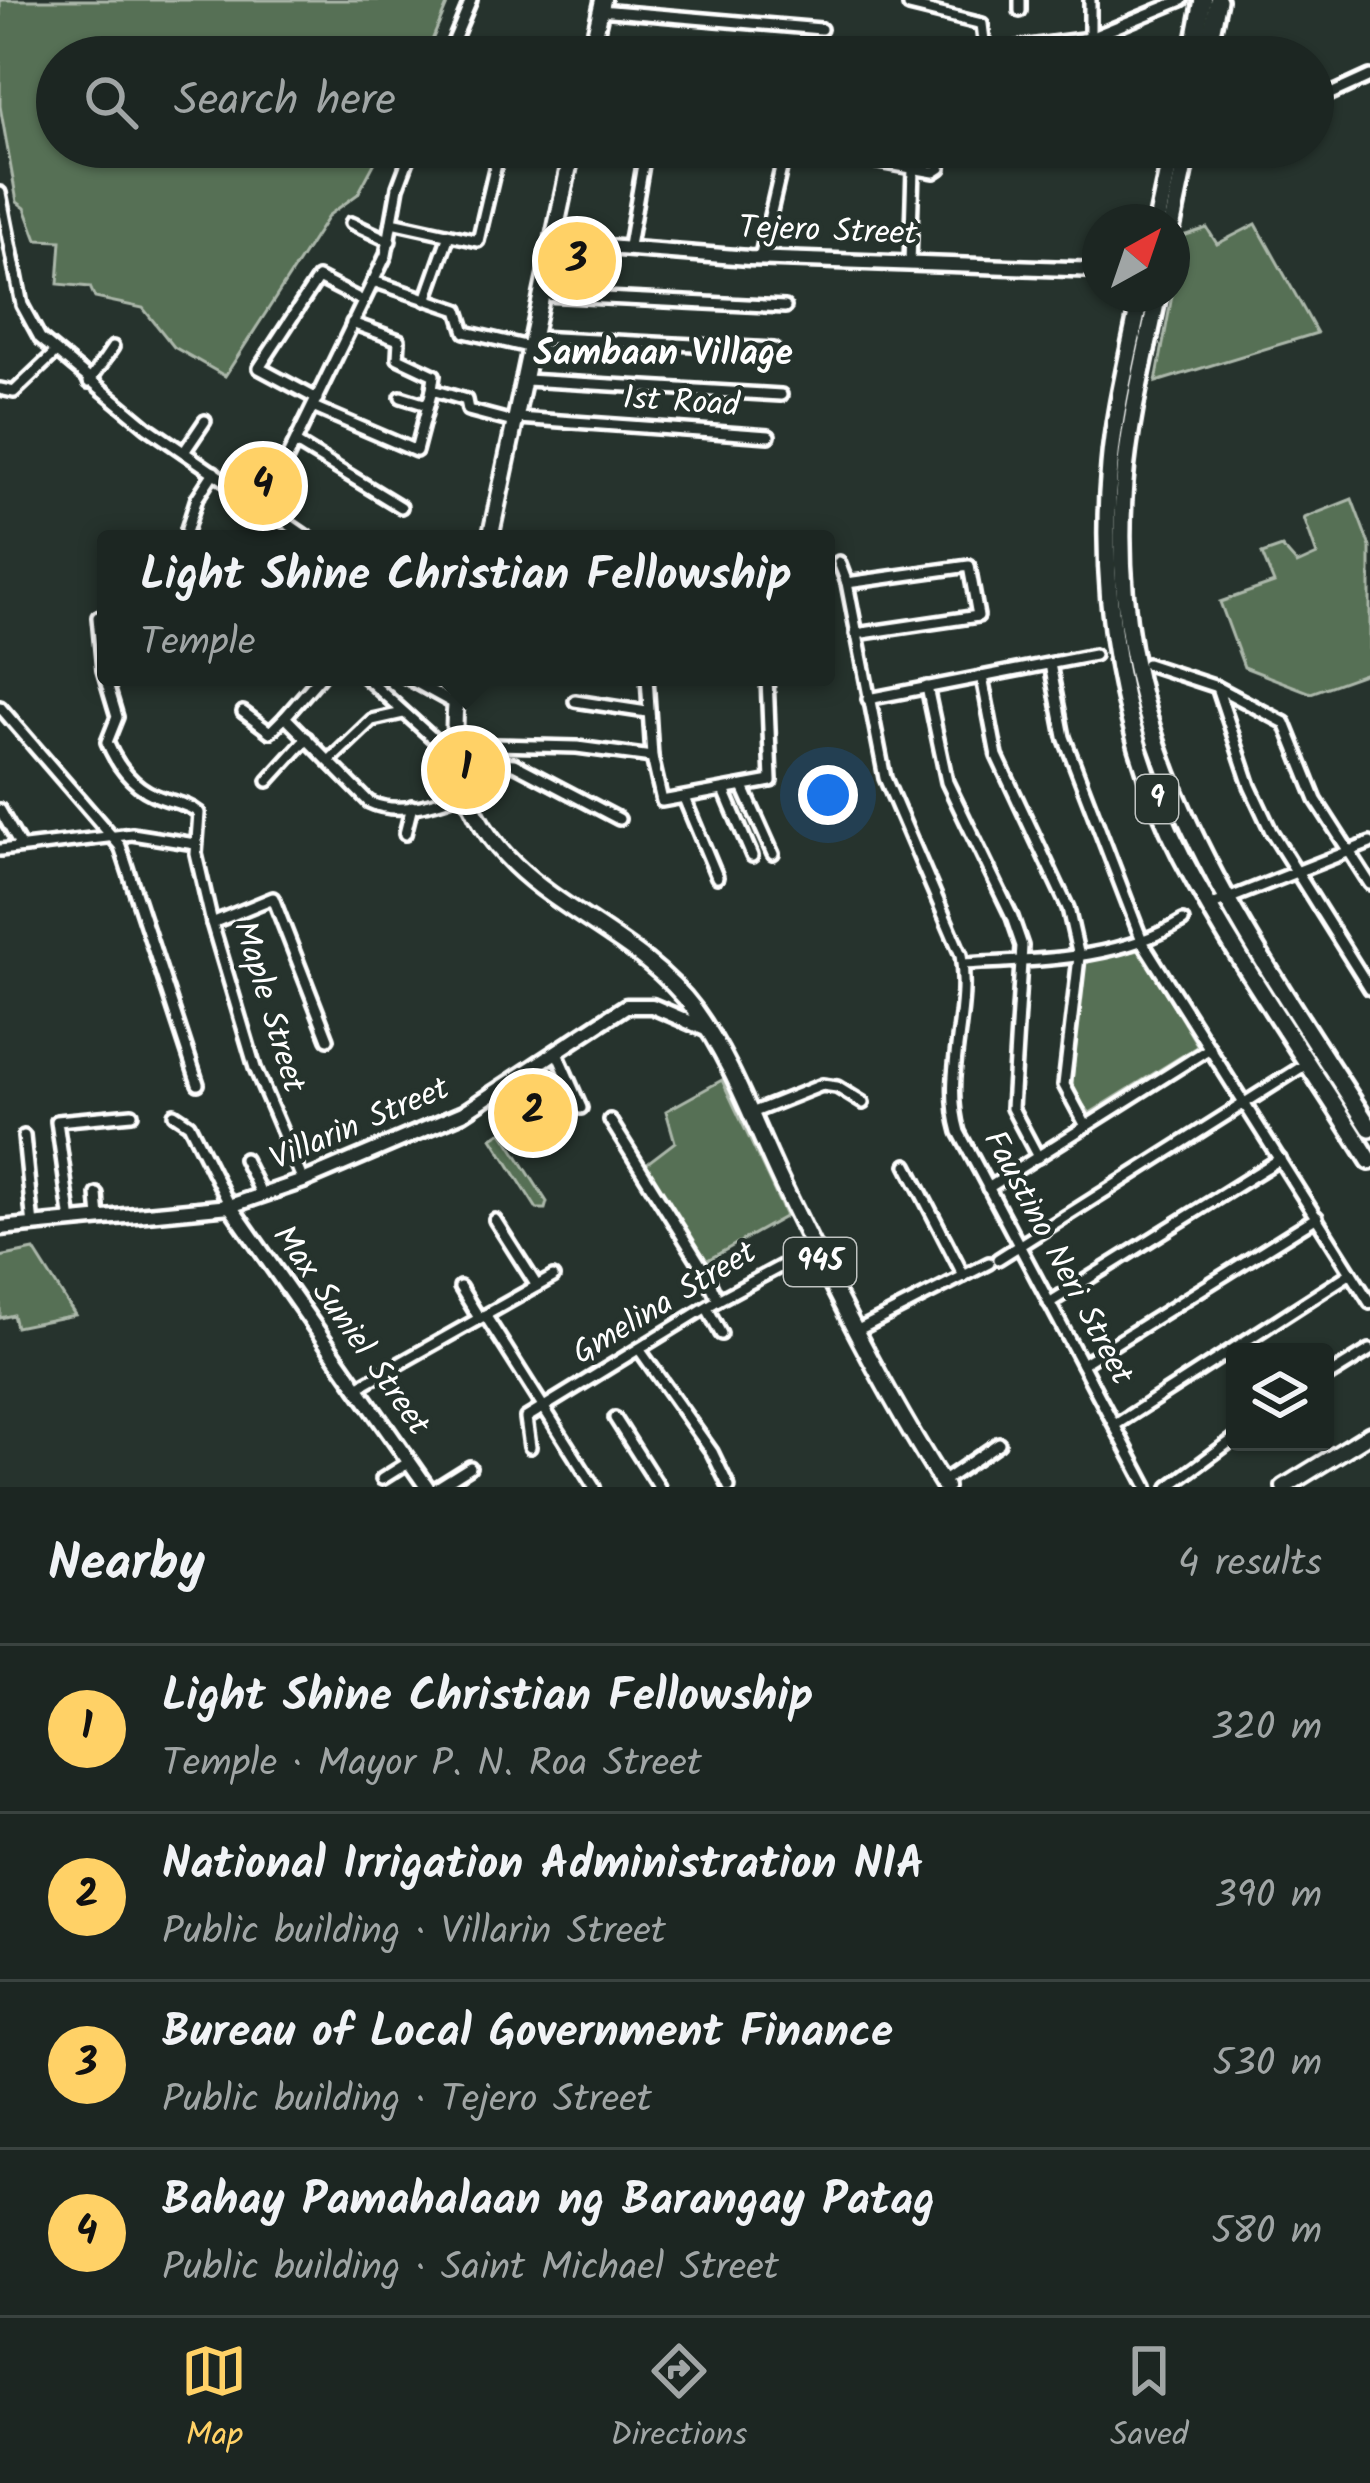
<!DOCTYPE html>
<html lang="en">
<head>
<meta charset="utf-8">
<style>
	:root { --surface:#1c2622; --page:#29322f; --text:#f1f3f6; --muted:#a0a5a5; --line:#3a4340; --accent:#ffd166 }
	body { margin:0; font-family:Kalam,sans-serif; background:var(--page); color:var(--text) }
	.controls { position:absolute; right:36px; bottom:36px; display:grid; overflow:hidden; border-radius:12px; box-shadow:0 3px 9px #0004 }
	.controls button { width:108px; height:108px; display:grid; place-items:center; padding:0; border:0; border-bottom:3px solid var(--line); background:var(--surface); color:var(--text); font:60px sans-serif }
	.compass { position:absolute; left:1082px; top:204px; width:108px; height:108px; border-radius:50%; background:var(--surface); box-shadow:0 3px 9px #0004; rotate:40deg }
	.you { position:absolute; left:828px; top:795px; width:42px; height:42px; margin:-30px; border:9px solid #fff; border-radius:50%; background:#1a73e8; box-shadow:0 0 0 18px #1a73e833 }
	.badge { display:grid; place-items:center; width:78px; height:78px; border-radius:50%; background:var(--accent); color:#111; font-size:39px; font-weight:700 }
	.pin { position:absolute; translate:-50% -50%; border:6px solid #fff; box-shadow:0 3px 12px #0006 }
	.popup { position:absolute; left:97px; top:530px; width:738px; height:156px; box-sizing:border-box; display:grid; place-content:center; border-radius:12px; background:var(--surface); filter:drop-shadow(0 3px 9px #0005); font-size:39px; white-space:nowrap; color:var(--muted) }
	.popup b { font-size:45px; color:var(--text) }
	.popup::after { content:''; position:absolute; left:50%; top:100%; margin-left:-24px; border:24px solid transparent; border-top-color:var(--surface) }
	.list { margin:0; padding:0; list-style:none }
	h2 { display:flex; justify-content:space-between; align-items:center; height:156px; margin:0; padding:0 48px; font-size:51px }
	h2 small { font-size:39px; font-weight:400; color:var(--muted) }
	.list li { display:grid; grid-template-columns:78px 1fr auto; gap:36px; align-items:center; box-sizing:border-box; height:168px; padding:0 48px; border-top:3px solid var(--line) }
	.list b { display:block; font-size:45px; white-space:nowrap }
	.list p { margin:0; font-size:39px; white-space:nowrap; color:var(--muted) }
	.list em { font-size:39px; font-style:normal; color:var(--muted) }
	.icon { flex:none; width:66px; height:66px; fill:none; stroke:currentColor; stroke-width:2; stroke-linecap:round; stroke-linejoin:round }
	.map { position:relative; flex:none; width:1370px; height:1487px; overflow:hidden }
	.search { position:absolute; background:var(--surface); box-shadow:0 3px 9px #0004; left:36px; right:36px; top:36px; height:132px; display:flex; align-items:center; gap:30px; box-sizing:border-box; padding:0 42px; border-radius:66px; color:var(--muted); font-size:45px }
	.sheet { height:828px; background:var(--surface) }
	nav { display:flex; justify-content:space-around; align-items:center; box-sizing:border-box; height:168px; border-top:3px solid var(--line); background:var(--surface); font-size:33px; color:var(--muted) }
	nav a { display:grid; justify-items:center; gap:6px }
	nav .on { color:var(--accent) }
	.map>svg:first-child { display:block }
	.green { fill:#576f54; stroke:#abb7aa; stroke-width:3 }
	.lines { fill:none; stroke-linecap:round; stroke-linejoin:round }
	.street-casing { stroke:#fff; stroke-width:18 }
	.secondary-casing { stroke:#fff; stroke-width:21 }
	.primary-casing { stroke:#fff; stroke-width:22 }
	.highway-casing { stroke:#fff; stroke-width:24 }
	.street { stroke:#26332d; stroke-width:9 }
	.secondary { stroke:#26332d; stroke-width:12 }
	.primary { stroke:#26332d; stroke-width:14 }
	.highway { stroke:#26332d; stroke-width:15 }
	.labels { text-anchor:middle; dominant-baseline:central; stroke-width:9; stroke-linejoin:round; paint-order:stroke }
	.shield { fill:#26332d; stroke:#bec2c0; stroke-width:3 }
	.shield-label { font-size:30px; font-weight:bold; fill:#fff }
	.street-label { font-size:33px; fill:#fff; stroke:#26332d }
	.neighbourhood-label { font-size:36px; font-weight:bold; fill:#fff; stroke:#26332d }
</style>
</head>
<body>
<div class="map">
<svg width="1370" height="1487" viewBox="0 0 1370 1487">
	<rect width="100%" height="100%" fill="#26332d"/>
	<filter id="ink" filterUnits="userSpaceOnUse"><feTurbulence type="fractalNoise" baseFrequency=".00833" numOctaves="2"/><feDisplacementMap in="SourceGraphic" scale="24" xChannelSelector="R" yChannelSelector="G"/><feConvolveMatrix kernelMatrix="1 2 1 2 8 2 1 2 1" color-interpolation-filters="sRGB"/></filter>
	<g filter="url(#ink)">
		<!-- green -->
		<g class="green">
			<path d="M0 0H449L425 57H57V147H383L358 194 329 215 225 376 174 347 143 308 95 298 90 287 58 284 61 241 37 240 25 208 17 202 0 106Z"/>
			<path d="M1256 224 1317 333 1156 382 1183 236 1207 228 1217 244Z"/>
			<path d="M1352 499 1370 547V672L1311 693 1244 667 1220 602 1274 583 1262 554 1282 547 1297 564 1317 555 1304 518Z"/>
			<path d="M1140 950 1198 1046 1090 1113 1075 1096 1072 1083 1084 962Z"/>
			<path d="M722 1080 786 1216 704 1262 642 1167 675 1142 666 1111Z"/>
			<path d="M502 1132 547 1202 545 1209H537L492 1138Z"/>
			<path d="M34 1250 75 1315 16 1327 13 1315 0 1318V1257Z"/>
		</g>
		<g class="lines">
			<defs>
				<g id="street">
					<path d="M1020 0V11"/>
					<path d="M909 6 982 24 985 49 991 51 1090 38 1182 0"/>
					<path d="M600 10 821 29"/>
					<path d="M1090 38V0"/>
					<path d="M449 52 472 57"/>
					<path d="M447 57 471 0"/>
					<path d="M1313 102 1370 76"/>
					<path d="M527 147 571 156"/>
					<path d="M784 155 867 160 934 172 940 168 942 147"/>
					<path d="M0 193 22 305 40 338 147 427 310 539"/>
					<path d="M392 222 478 241 500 147"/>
					<path d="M351 223 390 241"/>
					<path d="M629 246 646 147"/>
					<path d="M760 259 786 147"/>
					<path d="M910 263 913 169"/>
					<path d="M373 281 458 310 465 332 533 348"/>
					<path d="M544 295 785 307"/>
					<path d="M426 300 449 235"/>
					<path d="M352 323 399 340 398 358 434 375 432 390 466 400 468 410 517 423"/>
					<path d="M535 337 774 349"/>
					<path d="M526 380 781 395"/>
					<path d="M89 382 113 347"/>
					<path d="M0 389 14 392 55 353"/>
					<path d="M401 397 427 405"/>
					<path d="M317 399 259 368 318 278 363 301"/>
					<path d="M313 407 416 451 432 390"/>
					<path d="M518 418 769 436"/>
					<path d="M296 443 401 507"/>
					<path d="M184 452 205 421"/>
					<path d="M264 506 386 255 398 187 413 147"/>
					<path d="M187 529 197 498 214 472"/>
					<path d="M262 539 274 513"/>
					<path d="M839 562 847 583 885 778 961 955C971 1014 942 1074 959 1132L1147 1487"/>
					<path d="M847 583 969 566 978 616 856 634"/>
					<path d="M98 617 103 670 117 717 107 742C118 768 134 789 162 798 176 803 188 804 199 813L196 854 212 923 255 1068 303 1181"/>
					<path d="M1050 664 1064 737 1143 943 1370 1303"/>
					<path d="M1147 664 1217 687 1285 723 1316 800 1370 884"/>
					<path d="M320 677 285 717 369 802C397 816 439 803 466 792"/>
					<path d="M365 677 457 760 514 764 619 819"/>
					<path d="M406 677 455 704"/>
					<path d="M647 677 652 757 662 801 771 781 767 677"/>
					<path d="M982 677 997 756 1068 908 1079 957 1064 1085 1086 1126"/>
					<path d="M927 687 947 782 1012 917 1022 946 1012 1108 1038 1157"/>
					<path d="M1217 687 1250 786 1271 831 1370 989"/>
					<path d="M868 699 1094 655"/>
					<path d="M575 701 647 712"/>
					<path d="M0 707 120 846 198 1084"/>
					<path d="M243 712 270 732 285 717"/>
					<path d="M455 744 577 747 652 757"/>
					<path d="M330 760 372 720 403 713"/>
					<path d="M268 781 307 738"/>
					<path d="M743 787 773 854"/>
					<path d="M724 790 752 856"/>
					<path d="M684 798 717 877"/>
					<path d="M0 810 21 847"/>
					<path d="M405 834 412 806"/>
					<path d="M0 850 132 834 195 844"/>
					<path d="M1210 906 1370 843"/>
					<path d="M212 923 273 898 328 1039"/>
					<path d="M963 964C1039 960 1117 961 1183 921"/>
					<path d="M557 1053 581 1108"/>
					<path d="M174 1114 189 1124 230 1206"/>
					<path d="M749 1114 822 1085 837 1087 863 1103"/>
					<path d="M610 1120 705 1272 718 1300"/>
					<path d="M24 1136 33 1226"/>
					<path d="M244 1159 262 1195"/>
					<path d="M907 1165 964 1276"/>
					<path d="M988 1188 1210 1048"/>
					<path d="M97 1194 99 1219"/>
					<path d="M495 1220 537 1286"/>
					<path d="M71 1222 57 1121 132 1114"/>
					<path d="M998 1259 1308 1063"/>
					<path d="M460 1287 479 1318"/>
					<path d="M1049 1303 1280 1159"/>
					<path d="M707 1308 721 1334"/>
					<path d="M485 1315 594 1487"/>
					<path d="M856 1331 989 1263"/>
					<path d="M639 1349 712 1452 729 1487"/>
					<path d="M1082 1364 1317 1217"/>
					<path d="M1325 1378 1370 1350"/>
					<path d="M356 1388 553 1277"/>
					<path d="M615 1418 659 1487"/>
					<path d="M1115 1425 1351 1273"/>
					<path d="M530 1447 526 1418 718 1300 813 1249"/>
					<path d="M382 1479 409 1462"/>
					<path d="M942 1482 999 1443"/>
					<path d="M438 1487 470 1467"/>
					<path d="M1169 1487 1235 1438"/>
				</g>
				<g id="secondary">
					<path d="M554 243 749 258 1100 270"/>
					<path d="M230 1206 427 1487"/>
					<path d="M0 1228 230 1206 303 1181 463 1113 626 1006H652L708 1030"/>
				</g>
				<g id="primary">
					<path d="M590 57 603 0"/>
					<path d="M490 539 573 147"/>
					<path d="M460 677C452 714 452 749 464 785 500 900 627 918 695 1010 732 1061 754 1124 781 1181 831 1285 883 1390 945 1487"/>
					<path d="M1284 1487 1370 1434"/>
				</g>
				<g id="highway">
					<path d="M1192 57 1203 0"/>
					<path d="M1206 57 1218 0"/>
					<path d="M1157 222 1173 147"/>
					<path d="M1172 224 1188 147"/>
					<path d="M1141 294C1130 351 1115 407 1110 465 1098 597 1121 739 1182 857 1237 962 1308 1061 1370 1161"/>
					<path d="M1158 294C1145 357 1129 420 1124 483 1103 745 1238 920 1370 1128"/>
				</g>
			</defs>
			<!-- street casing -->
			<use href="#street" class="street-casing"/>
			<!-- secondary casing -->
			<use href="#secondary" class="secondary-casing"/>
			<!-- primary casing -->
			<use href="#primary" class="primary-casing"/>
			<!-- highway casing -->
			<use href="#highway" class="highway-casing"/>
			<!-- street -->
			<use href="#street" class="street"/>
			<!-- secondary -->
			<use href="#secondary" class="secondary"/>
			<!-- primary -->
			<use href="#primary" class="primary"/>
			<!-- highway -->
			<use href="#highway" class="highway"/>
		</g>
	</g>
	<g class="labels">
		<!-- shield labels -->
		<g class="shield">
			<rect x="1136" y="775" width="42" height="48" rx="9"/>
			<rect x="784" y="1238" width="72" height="48" rx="9"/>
		</g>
		<g class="shield-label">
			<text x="1157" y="799">9</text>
			<text x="820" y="1262">945</text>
		</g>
		<!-- street labels -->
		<g class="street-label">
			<text transform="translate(828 232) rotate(2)">Tejero Street</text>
			<text transform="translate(681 403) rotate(4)">1st Road</text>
			<text transform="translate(268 1007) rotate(73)">Maple Street</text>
			<text transform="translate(360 1125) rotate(-23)">Villarin Street</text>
			<text transform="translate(1057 1258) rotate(62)">Faustino Neri Street</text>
			<text transform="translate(665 1304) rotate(-31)">Gmelina Street</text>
			<text transform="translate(350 1331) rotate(55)">Max Suniel Street</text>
		</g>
		<!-- neighbourhood labels -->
		<g class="neighbourhood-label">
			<text x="663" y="354">Sambaan Village</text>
		</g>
	</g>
</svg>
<div class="controls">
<button><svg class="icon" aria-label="layers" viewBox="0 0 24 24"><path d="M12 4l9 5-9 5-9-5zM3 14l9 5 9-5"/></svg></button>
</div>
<svg class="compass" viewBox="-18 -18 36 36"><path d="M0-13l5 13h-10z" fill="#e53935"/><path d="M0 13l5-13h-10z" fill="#a0a5a5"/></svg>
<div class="you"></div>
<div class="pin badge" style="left:466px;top:770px">1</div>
<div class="popup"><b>Light Shine Christian Fellowship</b>Temple</div>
<div class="pin badge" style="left:533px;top:1113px">2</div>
<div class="pin badge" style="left:577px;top:261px">3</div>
<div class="pin badge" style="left:263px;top:486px">4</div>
<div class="search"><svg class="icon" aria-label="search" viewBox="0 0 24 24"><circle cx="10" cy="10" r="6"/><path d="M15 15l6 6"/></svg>Search here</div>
</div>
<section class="sheet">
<h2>Nearby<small>4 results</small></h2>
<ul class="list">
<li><span class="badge">1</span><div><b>Light Shine Christian Fellowship</b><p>Temple · Mayor P. N. Roa Street</p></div><em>320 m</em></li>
<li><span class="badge">2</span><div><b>National Irrigation Administration NIA</b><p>Public building · Villarin Street</p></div><em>390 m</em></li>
<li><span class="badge">3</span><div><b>Bureau of Local Government Finance</b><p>Public building · Tejero Street</p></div><em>530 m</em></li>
<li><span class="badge">4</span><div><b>Bahay Pamahalaan ng Barangay Patag</b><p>Public building · Saint Michael Street</p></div><em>580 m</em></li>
</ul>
</section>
<nav>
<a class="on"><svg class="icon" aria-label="map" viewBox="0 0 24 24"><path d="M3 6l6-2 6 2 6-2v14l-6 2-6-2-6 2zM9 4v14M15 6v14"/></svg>Map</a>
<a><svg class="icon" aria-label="directions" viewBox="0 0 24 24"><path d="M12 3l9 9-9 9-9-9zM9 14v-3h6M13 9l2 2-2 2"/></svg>Directions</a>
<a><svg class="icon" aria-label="saved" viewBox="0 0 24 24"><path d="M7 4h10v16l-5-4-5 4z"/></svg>Saved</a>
</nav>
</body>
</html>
